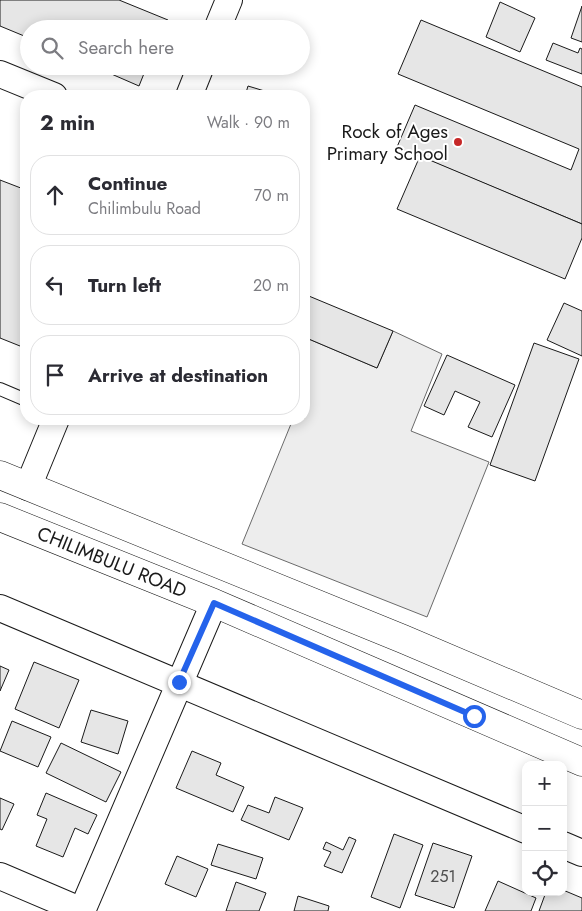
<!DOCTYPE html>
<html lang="en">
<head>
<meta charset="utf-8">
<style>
	:root { --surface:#fff; --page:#f2f2f3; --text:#2b2b33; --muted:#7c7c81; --line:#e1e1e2 }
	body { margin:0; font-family:Jost,sans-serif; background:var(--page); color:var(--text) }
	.controls { position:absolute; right:15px; bottom:15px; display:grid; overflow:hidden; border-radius:10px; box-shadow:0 2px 12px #0003 }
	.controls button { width:45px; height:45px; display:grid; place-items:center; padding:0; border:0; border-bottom:1px solid var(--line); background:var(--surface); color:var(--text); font:25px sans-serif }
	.stop { position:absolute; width:15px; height:15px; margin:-11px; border:4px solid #2563eb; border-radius:50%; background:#fff }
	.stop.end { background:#2563eb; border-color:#fff; box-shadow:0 1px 5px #0008 }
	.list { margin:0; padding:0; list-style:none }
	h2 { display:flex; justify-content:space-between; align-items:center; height:65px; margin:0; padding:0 20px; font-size:21px }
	h2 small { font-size:16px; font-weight:400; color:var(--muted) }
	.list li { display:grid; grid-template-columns:32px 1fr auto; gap:15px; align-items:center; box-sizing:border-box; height:80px; margin:0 10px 10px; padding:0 10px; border:1px solid var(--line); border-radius:20px }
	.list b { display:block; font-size:19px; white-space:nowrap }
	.list p { margin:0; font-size:16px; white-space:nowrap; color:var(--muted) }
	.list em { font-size:16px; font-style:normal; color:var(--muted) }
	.icon { flex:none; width:28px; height:28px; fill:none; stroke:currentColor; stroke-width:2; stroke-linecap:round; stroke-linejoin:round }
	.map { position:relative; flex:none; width:582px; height:911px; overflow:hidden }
	.search { position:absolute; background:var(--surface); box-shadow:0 2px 12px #0003; left:20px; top:20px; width:290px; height:55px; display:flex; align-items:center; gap:12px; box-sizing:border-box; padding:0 18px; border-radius:28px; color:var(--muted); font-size:19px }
	.panel { position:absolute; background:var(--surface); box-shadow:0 2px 12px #0003; left:20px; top:90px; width:290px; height:335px; border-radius:20px }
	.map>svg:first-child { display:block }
	.built { fill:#ededed; stroke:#6a6a6a }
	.building { fill:#e6e6e6; stroke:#1a1a1a }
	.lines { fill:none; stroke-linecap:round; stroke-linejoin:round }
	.lane-casing { stroke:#1a1a1a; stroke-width:14 }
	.street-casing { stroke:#1a1a1a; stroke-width:28 }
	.secondary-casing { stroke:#1a1a1a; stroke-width:29 }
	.lane { stroke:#fff; stroke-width:12 }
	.street { stroke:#fff; stroke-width:26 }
	.secondary { stroke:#fff; stroke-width:28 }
	.route { stroke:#2563eb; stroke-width:6 }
	.poi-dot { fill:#c62828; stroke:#fff; stroke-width:2 }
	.labels { text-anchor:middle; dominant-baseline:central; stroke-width:4; stroke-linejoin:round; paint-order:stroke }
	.number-label { font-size:16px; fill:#4d4d4d }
	.poi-label { font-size:19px; fill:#1a1a1a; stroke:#fff; text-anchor:end }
	.street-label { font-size:19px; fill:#1a1a1a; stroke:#fff }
</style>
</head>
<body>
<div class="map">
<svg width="582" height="911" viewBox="0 0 582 911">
	<rect width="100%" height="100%" fill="#fff"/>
	<!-- built -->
	<path class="built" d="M393 331 442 354 411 431 489 462 427 617 242 544 293 419H304V337L377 368Z"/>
	<!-- building -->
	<g class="building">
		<path d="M0 0H119L168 20 164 29H29V38L0 26Z"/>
		<path d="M500 2 535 18 520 52 486 37Z"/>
		<path d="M582 6V42L571 38Z"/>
		<path d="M421 20 582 87V224L397 147 415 105 571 170 579 149 398 74Z"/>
		<path d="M553 43 578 53 580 48 582 49V74L546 60Z"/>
		<path d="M93 66H147L139 86Z"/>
		<path d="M248 86 281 96H245Z"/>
		<path d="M420 156 582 224V238L565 279 397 209Z"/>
		<path d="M0 180 26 190 25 348 0 338Z"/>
		<path d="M304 294 393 331 377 368 304 337Z"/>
		<path d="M564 303 582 311V356L547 340Z"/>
		<path d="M534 343 579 359 535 481 490 465Z"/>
		<path d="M447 355 515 385 492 437 468 427 480 402 455 391 444 415 424 406Z"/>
		<path d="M34 662 79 680 59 728 15 709Z"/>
		<path d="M0 666 9 670 0 691Z"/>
		<path d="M91 710 128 721 118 754 81 742Z"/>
		<path d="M12 721 51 737 38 767 0 751Z"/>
		<path d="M61 743 121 772 106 802 46 773Z"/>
		<path d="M192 751 221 763 216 775 244 787 233 812 176 788Z"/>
		<path d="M46 793 97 815 88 834 75 828 63 857 36 846 47 819 37 815Z"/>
		<path d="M275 797 303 808 289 840 241 820 248 805 269 813Z"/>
		<path d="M0 798 14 804 2 830 0 829Z"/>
		<path d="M394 834 423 845 400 908 371 897Z"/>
		<path d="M349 837 356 840 342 873 324 866 331 852 323 849 326 842 343 850Z"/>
		<path d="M433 843 472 856 454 908 415 895Z"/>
		<path d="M218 844 263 858 256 879 211 865Z"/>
		<path d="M177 856 208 869 196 897 165 884Z"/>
		<path d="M498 881 536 898 531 911H485Z"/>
		<path d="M236 882 266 893 259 911H226Z"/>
		<path d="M563 890 582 898V911H539L546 892H563Z"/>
		<path d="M298 896 329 906 328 911H294Z"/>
	</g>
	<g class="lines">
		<defs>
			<path id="lane" d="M0 389 26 400"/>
			<g id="street">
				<path d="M217 29 229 0"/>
				<path d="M0 74 54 96"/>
				<path d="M189 96 201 66"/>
				<path d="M28 487 56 419"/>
				<path d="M0 608 526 830"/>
				<path d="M563 845 582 853"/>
				<path d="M0 876 82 911"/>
				<path d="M82 911 214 603"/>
			</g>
			<g id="secondary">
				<path d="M0 475 403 639 582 715"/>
				<path d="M0 517 214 603 582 762"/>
			</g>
		</defs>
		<!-- lane casing -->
		<use href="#lane" class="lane-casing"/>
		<!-- street casing -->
		<use href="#street" class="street-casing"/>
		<!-- secondary casing -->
		<use href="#secondary" class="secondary-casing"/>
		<!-- lane -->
		<use href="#lane" class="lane"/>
		<!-- street -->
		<use href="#street" class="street"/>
		<!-- secondary -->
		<use href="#secondary" class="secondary"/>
	</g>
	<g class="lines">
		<!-- route -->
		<path class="route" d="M179 682 214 603 474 716"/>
	</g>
	<!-- markers -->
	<circle class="poi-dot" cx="458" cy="142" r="5"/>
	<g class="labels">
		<!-- number labels -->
		<g class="number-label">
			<text x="443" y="876">251</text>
		</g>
		<!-- poi labels -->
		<g class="poi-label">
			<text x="448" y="131">Rock of Ages<tspan x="448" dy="22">Primary School</tspan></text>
		</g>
		<!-- street labels -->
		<g class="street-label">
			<text transform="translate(112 562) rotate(22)">CHILIMBULU ROAD</text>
		</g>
	</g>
</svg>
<div class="controls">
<button>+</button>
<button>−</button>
<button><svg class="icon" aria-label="locate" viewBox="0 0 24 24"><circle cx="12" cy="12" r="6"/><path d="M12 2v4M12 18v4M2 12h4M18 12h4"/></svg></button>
</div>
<div class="stop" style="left:474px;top:716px"></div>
<div class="stop end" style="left:179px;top:682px"></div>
<div class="search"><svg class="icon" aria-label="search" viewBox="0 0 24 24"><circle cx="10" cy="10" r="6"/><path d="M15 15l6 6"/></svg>Search here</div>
<section class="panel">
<h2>2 min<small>Walk · 90 m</small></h2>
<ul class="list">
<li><svg class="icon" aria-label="ahead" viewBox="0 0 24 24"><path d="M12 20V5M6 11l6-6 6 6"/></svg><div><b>Continue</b><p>Chilimbulu Road</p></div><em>70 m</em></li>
<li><svg class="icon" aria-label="left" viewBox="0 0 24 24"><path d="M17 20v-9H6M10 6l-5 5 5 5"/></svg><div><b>Turn left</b></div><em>20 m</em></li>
<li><svg class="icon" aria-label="arrive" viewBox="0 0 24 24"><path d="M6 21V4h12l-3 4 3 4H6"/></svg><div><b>Arrive at destination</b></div></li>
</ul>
</section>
</div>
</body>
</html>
